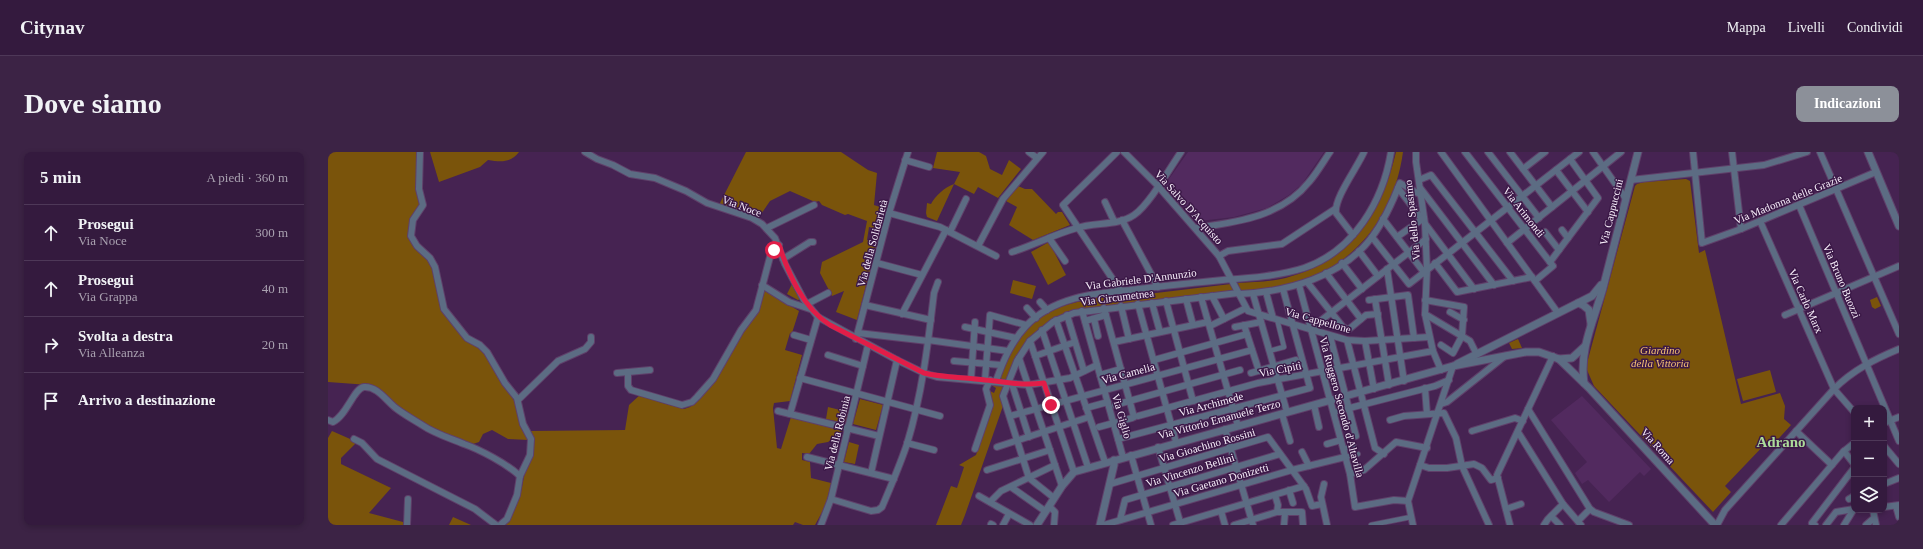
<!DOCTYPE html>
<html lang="it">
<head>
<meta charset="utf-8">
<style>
	:root { --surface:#341a3e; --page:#3c2345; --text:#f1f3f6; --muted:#a9a1b0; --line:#4e3858; --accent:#8c9099 }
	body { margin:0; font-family:Georgia,serif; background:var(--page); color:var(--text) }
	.controls { position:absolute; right:12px; bottom:12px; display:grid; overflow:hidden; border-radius:8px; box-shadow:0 2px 6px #0003 }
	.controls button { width:36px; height:36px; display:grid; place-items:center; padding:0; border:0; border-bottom:1px solid var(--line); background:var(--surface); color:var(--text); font:20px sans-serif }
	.stop { position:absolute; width:12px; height:12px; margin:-9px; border:3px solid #e11d48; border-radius:50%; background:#fff }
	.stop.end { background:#e11d48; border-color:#fff; box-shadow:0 1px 4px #0008 }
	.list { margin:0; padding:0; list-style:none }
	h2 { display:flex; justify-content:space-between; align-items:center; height:52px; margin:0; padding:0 16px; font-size:17px }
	h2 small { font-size:13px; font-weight:400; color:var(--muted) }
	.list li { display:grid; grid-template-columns:26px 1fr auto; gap:12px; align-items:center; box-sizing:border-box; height:56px; padding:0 16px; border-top:1px solid var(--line) }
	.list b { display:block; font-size:15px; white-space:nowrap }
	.list p { margin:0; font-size:13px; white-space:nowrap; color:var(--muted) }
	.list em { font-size:13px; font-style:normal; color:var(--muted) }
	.icon { flex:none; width:22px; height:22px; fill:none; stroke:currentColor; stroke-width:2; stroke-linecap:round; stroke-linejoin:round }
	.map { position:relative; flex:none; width:1571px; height:373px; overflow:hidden; border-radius:8px }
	header { display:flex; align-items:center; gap:24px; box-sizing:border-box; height:56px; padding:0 20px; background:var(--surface); border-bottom:1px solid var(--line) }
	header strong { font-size:19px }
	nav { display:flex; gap:22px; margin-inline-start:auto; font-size:14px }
	.intro { display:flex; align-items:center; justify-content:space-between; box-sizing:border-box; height:96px; padding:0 24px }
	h1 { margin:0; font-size:28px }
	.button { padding:10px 18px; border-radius:8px; background:var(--accent); color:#fff; font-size:14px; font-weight:700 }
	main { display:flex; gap:24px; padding:0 24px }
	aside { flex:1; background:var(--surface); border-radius:8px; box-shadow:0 2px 6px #0003 }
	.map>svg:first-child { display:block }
	.built { fill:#522a5f }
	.green { fill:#7a540b }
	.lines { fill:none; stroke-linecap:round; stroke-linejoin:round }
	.pedestrian-casing { stroke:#5f406a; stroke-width:6 }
	.minor-casing { stroke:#5f406a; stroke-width:8 }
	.tertiary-casing { stroke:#5f406a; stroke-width:9 }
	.pedestrian { stroke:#5c6c83; stroke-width:4.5 }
	.minor { stroke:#5c6c83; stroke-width:6 }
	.tertiary { stroke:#5c6c83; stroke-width:7 }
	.route { stroke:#e11d48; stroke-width:5 }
	.labels { text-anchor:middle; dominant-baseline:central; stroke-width:3; stroke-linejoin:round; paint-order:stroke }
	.street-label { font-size:11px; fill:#f8effb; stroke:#3b1847 }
	.park-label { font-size:11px; font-style:italic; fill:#f7c374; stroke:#3b1847 }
	.district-label { font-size:15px; font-weight:bold; fill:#acdb9a; stroke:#3b1847 }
</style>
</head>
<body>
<header>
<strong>Citynav</strong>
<nav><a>Mappa</a><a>Livelli</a><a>Condividi</a></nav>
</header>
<div class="intro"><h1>Dove siamo</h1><a class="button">Indicazioni</a></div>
<main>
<aside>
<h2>5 min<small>A piedi · 360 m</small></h2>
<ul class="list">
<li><svg class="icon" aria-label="ahead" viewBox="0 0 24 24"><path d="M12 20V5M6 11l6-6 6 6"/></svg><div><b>Prosegui</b><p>Via Noce</p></div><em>300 m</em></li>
<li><svg class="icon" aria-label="ahead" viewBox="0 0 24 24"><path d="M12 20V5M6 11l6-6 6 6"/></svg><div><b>Prosegui</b><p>Via Grappa</p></div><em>40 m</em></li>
<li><svg class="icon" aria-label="right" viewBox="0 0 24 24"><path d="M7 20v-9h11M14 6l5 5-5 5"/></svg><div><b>Svolta a destra</b><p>Via Alleanza</p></div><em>20 m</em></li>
<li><svg class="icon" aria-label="arrive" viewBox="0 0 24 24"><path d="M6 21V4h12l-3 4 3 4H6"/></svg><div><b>Arrivo a destinazione</b></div></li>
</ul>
</aside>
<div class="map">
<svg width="1571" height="373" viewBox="0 0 1571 373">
	<rect width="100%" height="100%" fill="#462352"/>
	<!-- built -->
	<g class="built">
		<path d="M860 0H996L974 32 961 43 939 56 906 65 871 69 866 64 865 65 836 34Z"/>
		<path d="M1254 244 1323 317 1316 324 1312 320 1281 350 1260 328 1254 332 1247 321 1259 310 1223 268Z"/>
	</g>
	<!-- green -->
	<g class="green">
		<path d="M0 0H89L88 36 92 53 81 86 85 94 104 113 114 157 135 186 155 198 187 250 201 288 180 287 164 278 155 282 151 290 145 292 106 279 41 233 0 230Z"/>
		<path d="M102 0H191C183 11 173 10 160 8L152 15 111 30Z"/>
		<path d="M418 0H513L540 18 549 21 546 53 558 57 553 78 541 75 539 88 549 91 529 168 508 160 516 139 504 144 492 121 494 110 535 90 539 69 520 62 517 63 494 53 491 49 487 50 462 39 442 49 431 65 391 53Z"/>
		<path d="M609 0H651L658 4 662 17 674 23 681 8 693 17 670 46 650 35 646 42 626 32 609 69 599 65 598 61 599 51 603 52C607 44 617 35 626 32L632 20 605 16Z"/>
		<path d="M1068 0H1075C1066 65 1026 116 961 133 945 137 928 138 912 139L910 131C928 130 947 130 964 124 1026 106 1054 59 1068 0Z"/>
		<path d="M1358 27 1362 29 1371 101 1377 98 1413 252 1452 241 1457 254 1456 267 1463 273 1444 294 1439 290 1397 334 1403 340 1385 360 1266 234 1259 218V211L1307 34 1309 32 1316 30Z"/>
		<path d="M690 34 697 37H704L728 62 730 60H734L742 73 705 88 681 73 689 55 678 49Z"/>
		<path d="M721 90 738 123 720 133 703 100Z"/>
		<path d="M685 128 708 134 704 147 682 141Z"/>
		<path d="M464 132 472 147 470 148 459 142Z"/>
		<path d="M903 132 907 139 755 157 710 179 679 230 671 227C678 211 684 192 696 179 731 143 782 145 828 141 853 138 878 135 903 132Z"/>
		<path d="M436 138 471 159 464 181H462L457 198 474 203 462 249 446 251 445 256 449 296 453 297 463 265 515 279 500 290 489 292 481 302 474 301V308L482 310 483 326 503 331 498 353 487 373H475L467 370 465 373H178L192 344 197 320 204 306 206 292 202 279 297 278 301 253 313 242 331 250 356 257 362 255 370 248 380 237 416 177 427 164Z"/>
		<path d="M1549 145 1553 154 1547 157 1544 155 1542 148Z"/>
		<path d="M1190 187 1194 196 1184 197 1181 191Z"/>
		<path d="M1442 218 1448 240 1415 249 1409 227Z"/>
		<path d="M663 231 677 234 675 254 637 363 633 373H608L623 334 629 336 636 315 631 313 648 303 665 252 662 239 666 241 668 236 663 233Z"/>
		<path d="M532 247 555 253 548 278 525 272Z"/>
		<path d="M500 255 520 260 517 271 498 267Z"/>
		<path d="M4 279 29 290 13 306V312L63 336 41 361 75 370V373H0V286Z"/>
		<path d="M521 290 531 293 527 312 516 310Z"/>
		<path d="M125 365 143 373H121Z"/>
	</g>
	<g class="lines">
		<defs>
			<g id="pedestrian">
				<path d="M941 199 956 195 949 167"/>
				<path d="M1015 297 1026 294"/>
				<path d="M1017 305 1030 302"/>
				<path d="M1043 373 1083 365"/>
			</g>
			<g id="minor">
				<path d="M92 0 91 37 95 53 85 68 83 84 89 94 102 106 107 115 116 157 139 186 152 193 159 200 177 231 189 246 195 272 203 287 202 303 192 324 189 343 179 367 172 373"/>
				<path d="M257 0 269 7 285 13 302 22 327 26 358 39 379 51 424 66 434 72 447 86 457 112 476 148 490 165 569 208 596 221 609 225 700 233 742 226 769 213"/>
				<path d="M701 0 709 6"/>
				<path d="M789 0 735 53 792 138"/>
				<path d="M796 0 830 34 891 104 920 159 1019 188 1037 189 1101 185"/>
				<path d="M1088 0V10L1097 72 1099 118 1097 162 1105 199 1113 218"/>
				<path d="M1113 0 1230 161"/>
				<path d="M1137 0 1225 114 1207 129"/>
				<path d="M1160 0 1211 66"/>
				<path d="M1182 0 1224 55"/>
				<path d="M1265 0 1298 47"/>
				<path d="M1365 0 1374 91 1413 77 1548 20"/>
				<path d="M1404 0 1413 77"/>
				<path d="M1492 0 1571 182"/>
				<path d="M577 8 601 15"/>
				<path d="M1195 17 1217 0"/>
				<path d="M1228 18 1260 60"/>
				<path d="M1091 28 1103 23 1185 129"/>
				<path d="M1303 28 1436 13 1479 0"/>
				<path d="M1070 36 1093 66"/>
				<path d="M1093 37 1166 133"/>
				<path d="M777 50 786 69"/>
				<path d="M1471 53 1571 289"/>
				<path d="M561 61 612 75 668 104"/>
				<path d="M1055 67 1098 123"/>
				<path d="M794 68 830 135"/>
				<path d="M1432 69 1506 237 1526 260"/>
				<path d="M1098 73 1146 137"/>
				<path d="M439 76 486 53"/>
				<path d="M868 76C909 70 953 65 981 30 989 21 995 10 1002 0"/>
				<path d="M1234 78 1240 86"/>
				<path d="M622 80 638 47"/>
				<path d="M1217 80 1231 98"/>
				<path d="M1025 83 1008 61C1006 46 1029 16 1036 0"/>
				<path d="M1044 85 1081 132 1251 0"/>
				<path d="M1069 85 1096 66"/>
				<path d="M721 86 737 109"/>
				<path d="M1179 91 1293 0"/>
				<path d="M650 94 675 47 715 0"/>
				<path d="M1031 99 1050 124"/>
				<path d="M684 100C706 93 727 82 749 76 767 70 790 74 806 63 821 53 842 16 853 0"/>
				<path d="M891 104 900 99 954 92 1007 57"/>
				<path d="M455 107 482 90H485"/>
				<path d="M1222 110 1270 46 1242 7"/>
				<path d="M549 111 594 123"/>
				<path d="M1014 111 1034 137"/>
				<path d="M1107 111 1129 140 1204 125"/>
				<path d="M1059 117 1076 229"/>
				<path d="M998 121 1033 167"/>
				<path d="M979 130 1015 175 1020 178 1038 163 1050 162"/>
				<path d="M434 133 461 150 482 157"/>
				<path d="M971 133 1022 322 1027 355 1066 348 1080 349"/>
				<path d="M938 140 945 166"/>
				<path d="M911 142C959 140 1014 125 1044 85 1056 69 1065 49 1072 31L1093 43"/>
				<path d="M925 142 959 260"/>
				<path d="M884 144 896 167"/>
				<path d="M873 145 910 274"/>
				<path d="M858 147 865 173"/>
				<path d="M1047 147 1061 233"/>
				<path d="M1041 148 1080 143 1086 186"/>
				<path d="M1097 148 1136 155 1134 184 1125 201 1113 193"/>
				<path d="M838 149 865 249"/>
				<path d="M712 150 719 158"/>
				<path d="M824 151 832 180"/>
				<path d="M479 152 500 141"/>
				<path d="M810 152 848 290"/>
				<path d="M537 153 603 168"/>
				<path d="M793 154 801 187"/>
				<path d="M699 156 708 166"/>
				<path d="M776 156 806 265"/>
				<path d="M754 159 795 305"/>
				<path d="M1122 160 1136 168"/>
				<path d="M574 162 618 78"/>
				<path d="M1097 162 1142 189 1148 201"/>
				<path d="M739 163 756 219"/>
				<path d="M1457 163 1571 114"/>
				<path d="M766 167 770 184"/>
				<path d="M728 168 777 310"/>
				<path d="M757 169 778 163"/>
				<path d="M916 173 931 219"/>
				<path d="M882 174 918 156"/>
				<path d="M637 175 688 186"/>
				<path d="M907 175 933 170"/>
				<path d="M982 177 1098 87"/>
				<path d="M714 178 760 315"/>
				<path d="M530 181 600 189"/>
				<path d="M466 183 483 188"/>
				<path d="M1002 184 1028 284"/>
				<path d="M528 187 561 61 580 0"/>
				<path d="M600 188 680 199"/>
				<path d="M1019 188 1047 296 1056 302"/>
				<path d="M702 189 746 320"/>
				<path d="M1037 189 1046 237"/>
				<path d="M786 190 880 170"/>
				<path d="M500 203 535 214"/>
				<path d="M707 204 747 190"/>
				<path d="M691 206 734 334"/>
				<path d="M826 208 919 182"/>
				<path d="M626 209 673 213"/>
				<path d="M300 220V234L303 238 354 253 364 250 369 245 385 227 413 178 428 158 442 105 451 93"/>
				<path d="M289 221 322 218"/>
				<path d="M923 221 968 208"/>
				<path d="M772 223 793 217"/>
				<path d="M472 226 612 264"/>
				<path d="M643 227 647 170"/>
				<path d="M657 228 662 163 698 173"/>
				<path d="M668 229C675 209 683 190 698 174 724 146 766 141 802 138 833 134 864 131 895 128 922 126 951 124 976 116 1026 99 1055 49 1063 0"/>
				<path d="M684 232 701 285"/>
				<path d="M1097 236 1099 262"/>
				<path d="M190 248 230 209 257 197 263 190V185"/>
				<path d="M1113 252 1119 250 1177 204"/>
				<path d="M787 253 912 218"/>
				<path d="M986 253 991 275"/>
				<path d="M758 256 780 250"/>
				<path d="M1200 257 1262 357 1266 360 1301 373"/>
				<path d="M450 259 551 284"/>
				<path d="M1010 259 1107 234 1121 228"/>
				<path d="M462 262 490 165"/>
				<path d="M954 262 962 289"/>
				<path d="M682 264 924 198"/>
				<path d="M810 264 930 231 1105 199"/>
				<path d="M0 268 5 270C19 263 26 236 36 235 50 234 59 250 69 257 77 263 86 268 94 273 107 282 122 286 136 292 153 298 179 312 192 324"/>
				<path d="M1062 268 1076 264 1116 261 1128 286 1134 314 1161 373"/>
				<path d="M1556 271 1571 265"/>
				<path d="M771 275 804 266"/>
				<path d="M897 277 925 373"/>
				<path d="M1144 279 1187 266 1195 269"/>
				<path d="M1468 279 1504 313"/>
				<path d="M1190 280 1235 352 1253 373"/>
				<path d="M26 287 34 291 49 307 147 357 168 373"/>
				<path d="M790 287 982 236 955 137"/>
				<path d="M579 291 606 298"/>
				<path d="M999 292 1013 288"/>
				<path d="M1556 294 1571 312"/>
				<path d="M669 295 761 265"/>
				<path d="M830 295 853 373"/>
				<path d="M647 297 662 253 658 237 662 228"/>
				<path d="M1516 299 1526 312"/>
				<path d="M974 300 981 314"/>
				<path d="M803 303 823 373"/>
				<path d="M479 305 566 327"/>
				<path d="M1092 313 1101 316H1119L1146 312 1154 316 1163 328 1170 326"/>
				<path d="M659 318 722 298"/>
				<path d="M543 321 569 208"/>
				<path d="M1022 322 1036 318 1068 290 1099 296"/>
				<path d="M782 332 940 285 978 337 984 354 994 352"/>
				<path d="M996 332 993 345 999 373"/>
				<path d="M1556 332 1571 326"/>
				<path d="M683 335 717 359"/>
				<path d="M961 338 965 351"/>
				<path d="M651 344 702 373"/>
				<path d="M726 346 701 326 675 244 689 209 702 189 725 170 746 161 910 141"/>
				<path d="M503 347 543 359 550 358 554 355C563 334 572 313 579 292 594 243 600 192 606 141L610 130"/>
				<path d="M1521 347 1526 344"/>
				<path d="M662 350 673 339 727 313"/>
				<path d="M721 354 727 360 726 373"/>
				<path d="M1568 354 1571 365"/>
				<path d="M1556 355 1571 353"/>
				<path d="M1178 357 1193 352"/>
				<path d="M1545 358 1548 373"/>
				<path d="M893 359 897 373"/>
				<path d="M949 360H974L975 373"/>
				<path d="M1223 364 1232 373"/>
				<path d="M792 368 797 348 952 302"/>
				<path d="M1250 369 1262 357"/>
				<path d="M663 372 665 373"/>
				<path d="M79 373 80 347"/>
				<path d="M493 373 503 347 540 193"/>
				<path d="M675 373 681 362"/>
				<path d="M776 373 964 318 1017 305"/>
				<path d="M845 373 976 334"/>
				<path d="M906 373 949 360 950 353 947 343"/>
				<path d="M956 373 957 361"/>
				<path d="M1085 373 1080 349 1125 214"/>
				<path d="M1182 373 1169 323 1225 204"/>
				<path d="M1216 373 1220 367 1235 352"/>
				<path d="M1389 373 1397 358 1506 237C1525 218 1547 207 1571 197"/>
				<path d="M1453 373 1515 300 1526 291"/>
				<path d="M1487 373 1484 371 1526 316"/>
				<path d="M1498 373 1508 360 1526 357"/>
				<path d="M1516 373 1526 357"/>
				<path d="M1538 373 1546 366"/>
			</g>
			<g id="tertiary">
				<path d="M1540 0 1571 74"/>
				<path d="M1250 151 1255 153 1261 158 1263 172"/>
				<path d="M1231 207 1244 206 1256 195"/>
				<path d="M1129 212 1264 144 1273 133"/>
				<path d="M1256 231C1251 197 1266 168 1275 136 1287 91 1298 45 1310 0"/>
				<path d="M709 373 734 334 746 320 1125 214 1198 200H1211L1231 207 1261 236 1387 373"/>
				<path d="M772 373 786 313V308"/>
			</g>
		</defs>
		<!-- pedestrian casing -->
		<use href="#pedestrian" class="pedestrian-casing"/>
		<!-- minor casing -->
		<use href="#minor" class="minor-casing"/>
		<!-- tertiary casing -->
		<use href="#tertiary" class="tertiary-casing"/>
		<!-- pedestrian -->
		<use href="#pedestrian" class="pedestrian"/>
		<!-- minor -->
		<use href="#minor" class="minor"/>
		<!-- tertiary -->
		<use href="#tertiary" class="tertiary"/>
	</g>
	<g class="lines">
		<!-- route -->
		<path class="route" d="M446 98 451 93C461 123 475 156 502 173L596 221C616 226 637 225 657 228 680 230 693 234 716 231L723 253"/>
	</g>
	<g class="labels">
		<!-- street labels -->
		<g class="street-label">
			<text transform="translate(1460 47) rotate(-22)">Via Madonna delle Grazie</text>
			<text transform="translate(414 54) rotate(21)">Via Noce</text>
			<text transform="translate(861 55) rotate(48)">Via Salvo D'Acquisto</text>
			<text transform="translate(1196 60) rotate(52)">Via Arimondi</text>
			<text transform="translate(1283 60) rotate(-76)">Via Cappuccini</text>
			<text transform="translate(1084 68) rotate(-96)">Via dello Spasimo</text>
			<text transform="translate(544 91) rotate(-75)">Via della Solidarietà</text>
			<text transform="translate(813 127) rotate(-7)">Via Gabriele D'Annunzio</text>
			<text transform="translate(1514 129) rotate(67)">Via Bruno Buozzi</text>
			<text transform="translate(789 145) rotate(-7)">Via Circumetnea</text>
			<text transform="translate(1478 149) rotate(66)">Via Carlo Marx</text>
			<text transform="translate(990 168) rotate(16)">Via Cappellone</text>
			<text transform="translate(952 217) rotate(-11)">Via Cipitì</text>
			<text transform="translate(800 221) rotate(-15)">Via Camelia</text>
			<text transform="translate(883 252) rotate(-15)">Via Archimede</text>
			<text transform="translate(1014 255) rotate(75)">Via Ruggero Secondo d'Altavilla</text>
			<text transform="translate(794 264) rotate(74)">Via Giglio</text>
			<text transform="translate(891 267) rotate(-15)">Via Vittorio Emanuele Terzo</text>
			<text transform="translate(509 281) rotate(-76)">Via della Robinia</text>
			<text transform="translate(879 293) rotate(-16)">Via Gioachino Rossini</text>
			<text transform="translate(1330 294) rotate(48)">Via Roma</text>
			<text transform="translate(862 318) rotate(-17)">Via Vincenzo Bellini</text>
			<text transform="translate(893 328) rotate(-16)">Via Gaetano Donizetti</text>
		</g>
		<!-- park labels -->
		<g class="park-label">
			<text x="1332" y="198">Giardino<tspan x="1332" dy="13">della Vittoria</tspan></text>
		</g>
		<!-- district labels -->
		<g class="district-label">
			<text x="1453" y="290">Adrano</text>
		</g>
	</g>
</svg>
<div class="controls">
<button>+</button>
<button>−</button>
<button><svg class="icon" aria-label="layers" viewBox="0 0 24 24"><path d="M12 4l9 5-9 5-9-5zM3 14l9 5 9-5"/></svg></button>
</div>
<div class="stop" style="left:446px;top:98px"></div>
<div class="stop end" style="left:723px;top:253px"></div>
</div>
</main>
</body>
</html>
